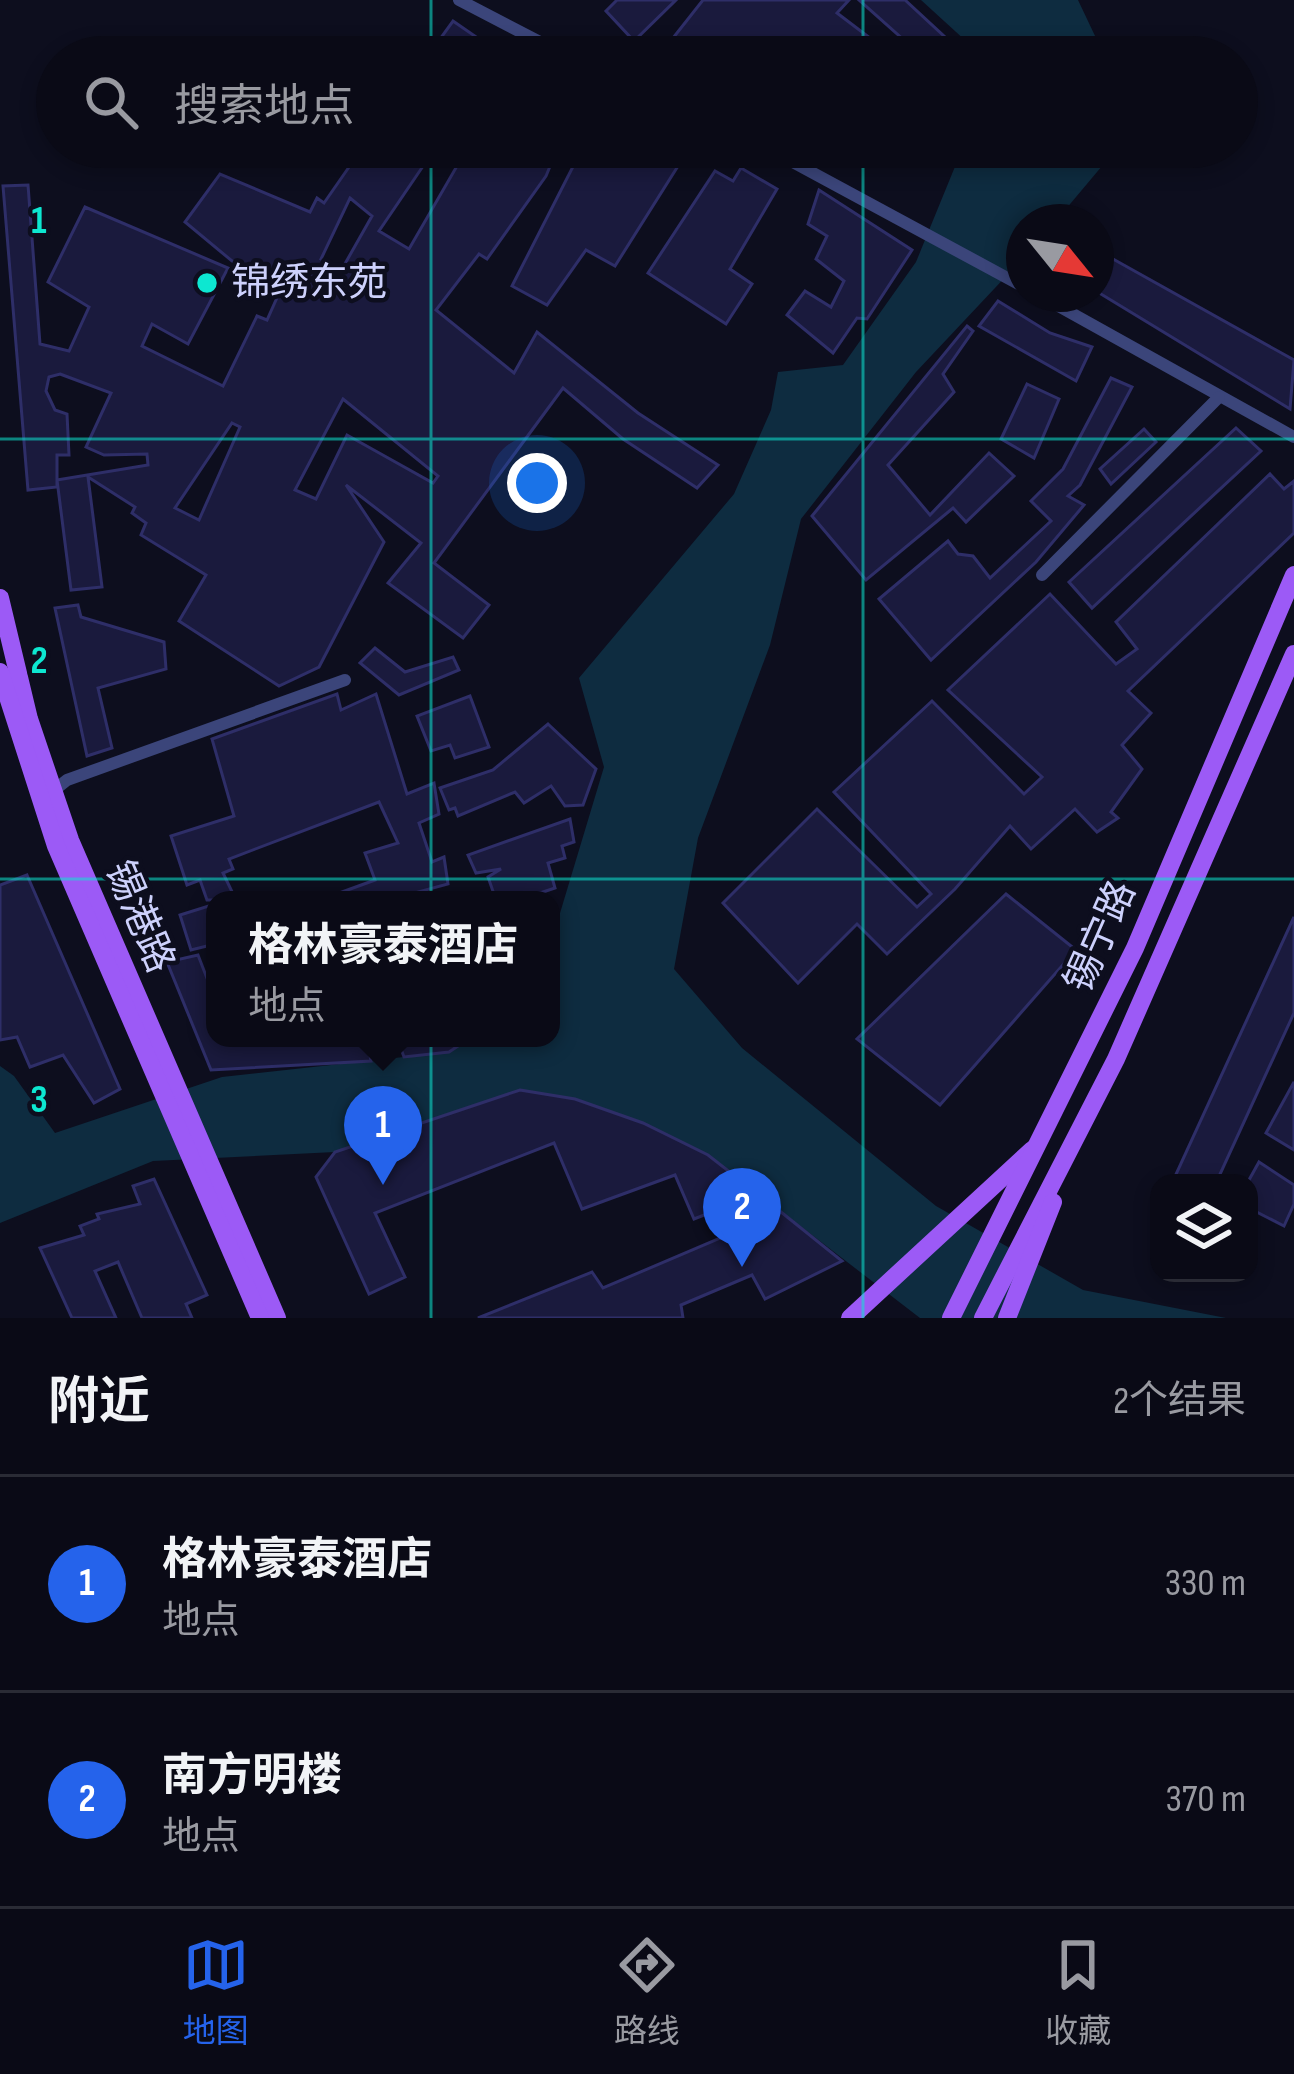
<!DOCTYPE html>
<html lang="zh">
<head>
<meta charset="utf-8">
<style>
	:root { --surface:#0a0a16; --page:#181823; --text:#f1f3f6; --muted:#999aa1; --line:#2a2b35; --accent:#2563eb }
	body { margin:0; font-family:"Sofia Sans Condensed","Noto Sans SC",sans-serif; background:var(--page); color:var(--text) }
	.controls { position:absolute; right:36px; bottom:36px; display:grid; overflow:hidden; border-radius:24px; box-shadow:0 6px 18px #0003 }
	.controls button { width:108px; height:108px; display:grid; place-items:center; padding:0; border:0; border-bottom:3px solid var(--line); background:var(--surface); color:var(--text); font:60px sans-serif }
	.compass { position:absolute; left:1006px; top:204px; width:108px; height:108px; border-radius:50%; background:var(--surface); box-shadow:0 6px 18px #0003; rotate:120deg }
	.you { position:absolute; left:537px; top:483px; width:42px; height:42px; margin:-30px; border:9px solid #fff; border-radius:50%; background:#1a73e8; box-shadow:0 0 0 18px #1a73e833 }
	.badge { display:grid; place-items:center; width:78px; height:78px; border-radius:50%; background:var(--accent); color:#fff; font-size:39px; font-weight:700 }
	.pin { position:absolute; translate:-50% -99px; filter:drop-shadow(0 3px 6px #0008) }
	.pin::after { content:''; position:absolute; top:63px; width:42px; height:36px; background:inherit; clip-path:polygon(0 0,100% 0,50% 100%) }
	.popup { position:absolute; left:206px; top:891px; width:354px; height:156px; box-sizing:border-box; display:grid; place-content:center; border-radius:24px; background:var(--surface); filter:drop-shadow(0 3px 9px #0005); font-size:39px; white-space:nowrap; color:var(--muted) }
	.popup b { font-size:45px; color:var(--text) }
	.popup::after { content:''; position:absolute; left:50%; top:100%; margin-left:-24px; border:24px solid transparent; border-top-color:var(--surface) }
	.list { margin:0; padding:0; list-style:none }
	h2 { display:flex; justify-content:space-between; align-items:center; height:156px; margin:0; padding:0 48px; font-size:51px }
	h2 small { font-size:39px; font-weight:400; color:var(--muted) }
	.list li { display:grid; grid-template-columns:78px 1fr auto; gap:36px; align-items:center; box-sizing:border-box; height:216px; padding:0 48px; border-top:3px solid var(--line) }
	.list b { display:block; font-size:45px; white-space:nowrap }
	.list p { margin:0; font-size:39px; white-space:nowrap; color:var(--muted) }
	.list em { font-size:39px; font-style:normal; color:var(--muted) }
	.icon { flex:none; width:66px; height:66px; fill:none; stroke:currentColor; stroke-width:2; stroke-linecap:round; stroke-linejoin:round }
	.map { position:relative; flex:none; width:1294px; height:1318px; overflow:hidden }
	.search { position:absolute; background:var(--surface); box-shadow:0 6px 18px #0003; left:36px; right:36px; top:36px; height:132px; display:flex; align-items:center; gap:30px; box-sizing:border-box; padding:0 42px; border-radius:66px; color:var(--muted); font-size:45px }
	.sheet { height:588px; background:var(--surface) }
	nav { display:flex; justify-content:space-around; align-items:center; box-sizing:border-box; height:168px; border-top:3px solid var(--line); background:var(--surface); font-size:33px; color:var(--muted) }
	nav a { display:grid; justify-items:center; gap:6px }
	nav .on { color:var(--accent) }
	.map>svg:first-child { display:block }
	.water { fill:#0e2c40 }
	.building { fill:#1a1a3d; stroke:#2e2e68; stroke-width:3; fill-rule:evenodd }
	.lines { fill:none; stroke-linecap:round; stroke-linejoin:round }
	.street { stroke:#3b457a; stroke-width:12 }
	.primary { stroke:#9c5af6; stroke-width:18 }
	.grid { fill:none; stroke:#0de7d1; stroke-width:3; stroke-opacity:0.55 }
	.poi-dot { fill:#0de7d1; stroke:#0d0e1e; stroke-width:4.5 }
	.labels { text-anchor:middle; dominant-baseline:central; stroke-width:9; stroke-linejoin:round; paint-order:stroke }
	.poi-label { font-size:39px; fill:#cdd1fc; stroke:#0d0e1e; text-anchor:start }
	.street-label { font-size:39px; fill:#cdd1fc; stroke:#0d0e1e }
	.grid-label { font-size:39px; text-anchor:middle; font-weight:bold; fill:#0de7d1; stroke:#0d0e1e; stroke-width:9; stroke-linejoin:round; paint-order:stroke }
</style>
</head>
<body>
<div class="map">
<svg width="1294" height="1318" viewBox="0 0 1294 1318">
	<rect width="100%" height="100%" fill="#0d0e1e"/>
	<!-- water -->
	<g class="water">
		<path d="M921 0H1078L1105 57H970L967 42Z"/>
		<path d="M963 147H1118L1055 222H1024V257L916 372 801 519 770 645 698 838 674 969 742 1048 936 1206 1083 1290 1226 1318H920L708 1155 575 1099 520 1090 335 1152 153 1161 0 1223V1066L14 1076 55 1133 222 1077 449 1052 470 1038H551V943L604 767 579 678 734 494 771 410 778 372 843 365 916 262Z"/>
	</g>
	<!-- building -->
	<g class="building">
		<path d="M617 0H676L634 41 606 11Z"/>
		<path d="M703 0H849L837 13 895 57H658Z"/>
		<path d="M859 0H905L946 38 931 57H923Z"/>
		<path d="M453 21 479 39 512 57H427Z"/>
		<path d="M363 147H436L379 231 409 249 468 147H558L546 176 487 259 479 254 436 310 514 373 537 332 638 413 718 465 697 488 623 439 563 388 434 563 489 605 463 638 388 583 421 543 346 485 384 542 319 667 279 686 179 621 206 575 141 535 146 523 132 513 135 507 88 477 102 587 71 590 57 480V487L28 490 3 186 28 185 40 344 69 351 89 307 48 282 85 207 228 268 188 344 152 324 142 346 223 386 257 316 267 320 284 282 232 261 185 222 220 174 310 212 317 198 324 203ZM350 198 372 216 342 269 321 259ZM60 374 111 393 86 447 104 455 147 454 148 465 57 480V455H69L67 414 55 410 46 391 49 377ZM343 399 438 476 433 483 347 435 316 499 295 490ZM232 423 240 427 199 520 175 508Z"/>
		<path d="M583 147H690L615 266 586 250 547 305 512 286Z"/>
		<path d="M741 168 777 189 730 269 752 284 726 324 648 273 715 171 733 181Z"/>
		<path d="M819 190 912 250 867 319 857 318 833 353 787 315 805 291 831 307 844 281 816 259 827 236 808 224Z"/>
		<path d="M1113 259 1294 360 1290 409 1096 291Z"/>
		<path d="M998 301 1050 333 1092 347 1076 381 979 326Z"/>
		<path d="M967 326 973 331 943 374 954 392 888 465 930 515 989 453 1014 476 966 522 953 508 866 580 812 516Z"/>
		<path d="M1111 378 1132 387 1080 485 1068 496 1084 505 1036 562 931 660 879 599 948 541 958 554 973 556 990 578 1051 521 1031 501 1063 469Z"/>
		<path d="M1027 384 1059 399 1034 458 1001 439Z"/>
		<path d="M1236 428 1261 451 1092 608 1069 582Z"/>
		<path d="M1144 429 1156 442 1111 484 1100 469Z"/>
		<path d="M1270 474 1284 489 1294 481V533L1128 691 1151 713 1122 745 1142 769 1111 812 1118 818 1097 832 1075 809 1031 849 1010 826 955 889 887 954 857 924 798 983 723 903 817 809 917 907 931 894 834 792 932 701 1024 794 1042 777 948 690 1050 594 1116 664 1137 649 1116 622Z"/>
		<path d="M78 605 81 617 164 642 166 669 98 688 112 748 87 756 55 608Z"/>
		<path d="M375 648 405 672 453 657 459 670 399 695 360 663Z"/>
		<path d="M337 694 341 710 376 694 407 794 434 783 439 814 419 823 432 862 444 857 448 884 389 900H320L375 880 365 853 398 843 379 802 229 859 233 869 223 873 236 900H207L200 880 187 885 171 836 234 816 212 739Z"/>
		<path d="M470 696 489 747 455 758 450 745 431 751 417 716Z"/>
		<path d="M548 724 596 769 583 805 565 806 551 786 524 803 515 792 458 816 455 808 449 810 440 788 493 770Z"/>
		<path d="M570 819 574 842 562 846 565 858 548 863 555 888 540 893 543 900H496L488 877 501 869 476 873 468 855Z"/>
		<path d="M27 875 120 1089 94 1103 63 1055 30 1067 17 1037 0 1040V885Z"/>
		<path d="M1006 894 1076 950 940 1105 857 1039Z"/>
		<path d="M215 904V944L191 950 180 915Z"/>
		<path d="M1294 917V1013L1216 1183H1172Z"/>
		<path d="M198 955 215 999V1038L312 1044 367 1038 371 1061 211 1070 167 962Z"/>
		<path d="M397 1038H470L449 1052 404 1057Z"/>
		<path d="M1294 1082V1150L1266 1133Z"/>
		<path d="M520 1090 575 1099 643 1123 708 1155 758 1194 694 1219 675 1175 582 1209 554 1143 375 1213 405 1277 369 1294 316 1177 335 1152Z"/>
		<path d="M1259 1162 1294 1185V1204L1284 1226 1249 1208V1180Z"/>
		<path d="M154 1179 207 1295 186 1304 192 1318H142L118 1262 95 1271 116 1318H72L40 1248 84 1235 80 1226 99 1219 97 1214 140 1204 133 1186Z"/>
		<path d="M781 1212 842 1261 765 1299 752 1275 681 1305 683 1318H478L592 1272 603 1288Z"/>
	</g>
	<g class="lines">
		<!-- street -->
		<g class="street">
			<path d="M459 0 569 57"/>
			<path d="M765 147 1024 287"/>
			<path d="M1037 294 1294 437"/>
			<path d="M1042 575 1219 397"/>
			<path d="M52 792 67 780 345 680"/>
		</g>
		<!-- primary -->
		<g class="primary">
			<path d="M0 598 29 719 70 840 277 1318"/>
			<path d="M0 672 56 846 260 1318"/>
			<path d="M850 1318 1032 1150"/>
			<path d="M951 1318 1135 948 1294 575"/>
			<path d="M983 1318 1116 1059 1294 654"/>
			<path d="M1007 1318 1053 1202"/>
		</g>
	</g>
	<!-- grid -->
	<path class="grid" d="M431 0V57M863 0V57M431 147V1318M863 147V1318M0 439H1294M0 879H1294"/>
	<!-- markers -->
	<circle class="poi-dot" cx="207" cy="283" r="12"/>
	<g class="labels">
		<!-- poi labels -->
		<g class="poi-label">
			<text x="231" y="283">锦绣东苑</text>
		</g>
		<!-- street labels -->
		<g class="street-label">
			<text transform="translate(139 917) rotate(67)">锡港路</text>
			<text transform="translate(1101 937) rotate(-66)">锡宁路</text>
		</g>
	</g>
	<g class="grid-label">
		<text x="39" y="233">1</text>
		<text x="39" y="673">2</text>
		<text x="39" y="1112">3</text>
	</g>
</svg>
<div class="controls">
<button><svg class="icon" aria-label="layers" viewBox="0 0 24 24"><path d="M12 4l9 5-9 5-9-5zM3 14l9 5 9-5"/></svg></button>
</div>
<svg class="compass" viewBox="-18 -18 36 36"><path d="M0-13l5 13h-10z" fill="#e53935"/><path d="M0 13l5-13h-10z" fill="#999aa1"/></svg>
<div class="you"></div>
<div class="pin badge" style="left:383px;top:1185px">1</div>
<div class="popup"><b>格林豪泰酒店</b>地点</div>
<div class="pin badge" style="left:742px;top:1267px">2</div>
<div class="search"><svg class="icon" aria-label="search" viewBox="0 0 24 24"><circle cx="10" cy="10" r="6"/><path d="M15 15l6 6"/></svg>搜索地点</div>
</div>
<section class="sheet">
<h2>附近<small>2个结果</small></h2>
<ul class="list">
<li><span class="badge">1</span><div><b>格林豪泰酒店</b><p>地点</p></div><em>330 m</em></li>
<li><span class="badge">2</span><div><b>南方明楼</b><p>地点</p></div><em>370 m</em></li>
</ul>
</section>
<nav>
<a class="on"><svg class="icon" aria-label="map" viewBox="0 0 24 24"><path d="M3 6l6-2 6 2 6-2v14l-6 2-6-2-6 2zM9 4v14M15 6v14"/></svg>地图</a>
<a><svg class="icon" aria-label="directions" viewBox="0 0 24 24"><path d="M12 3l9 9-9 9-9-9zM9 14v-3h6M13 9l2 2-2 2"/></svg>路线</a>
<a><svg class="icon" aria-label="saved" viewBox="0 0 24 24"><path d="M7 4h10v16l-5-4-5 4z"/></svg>收藏</a>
</nav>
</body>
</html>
